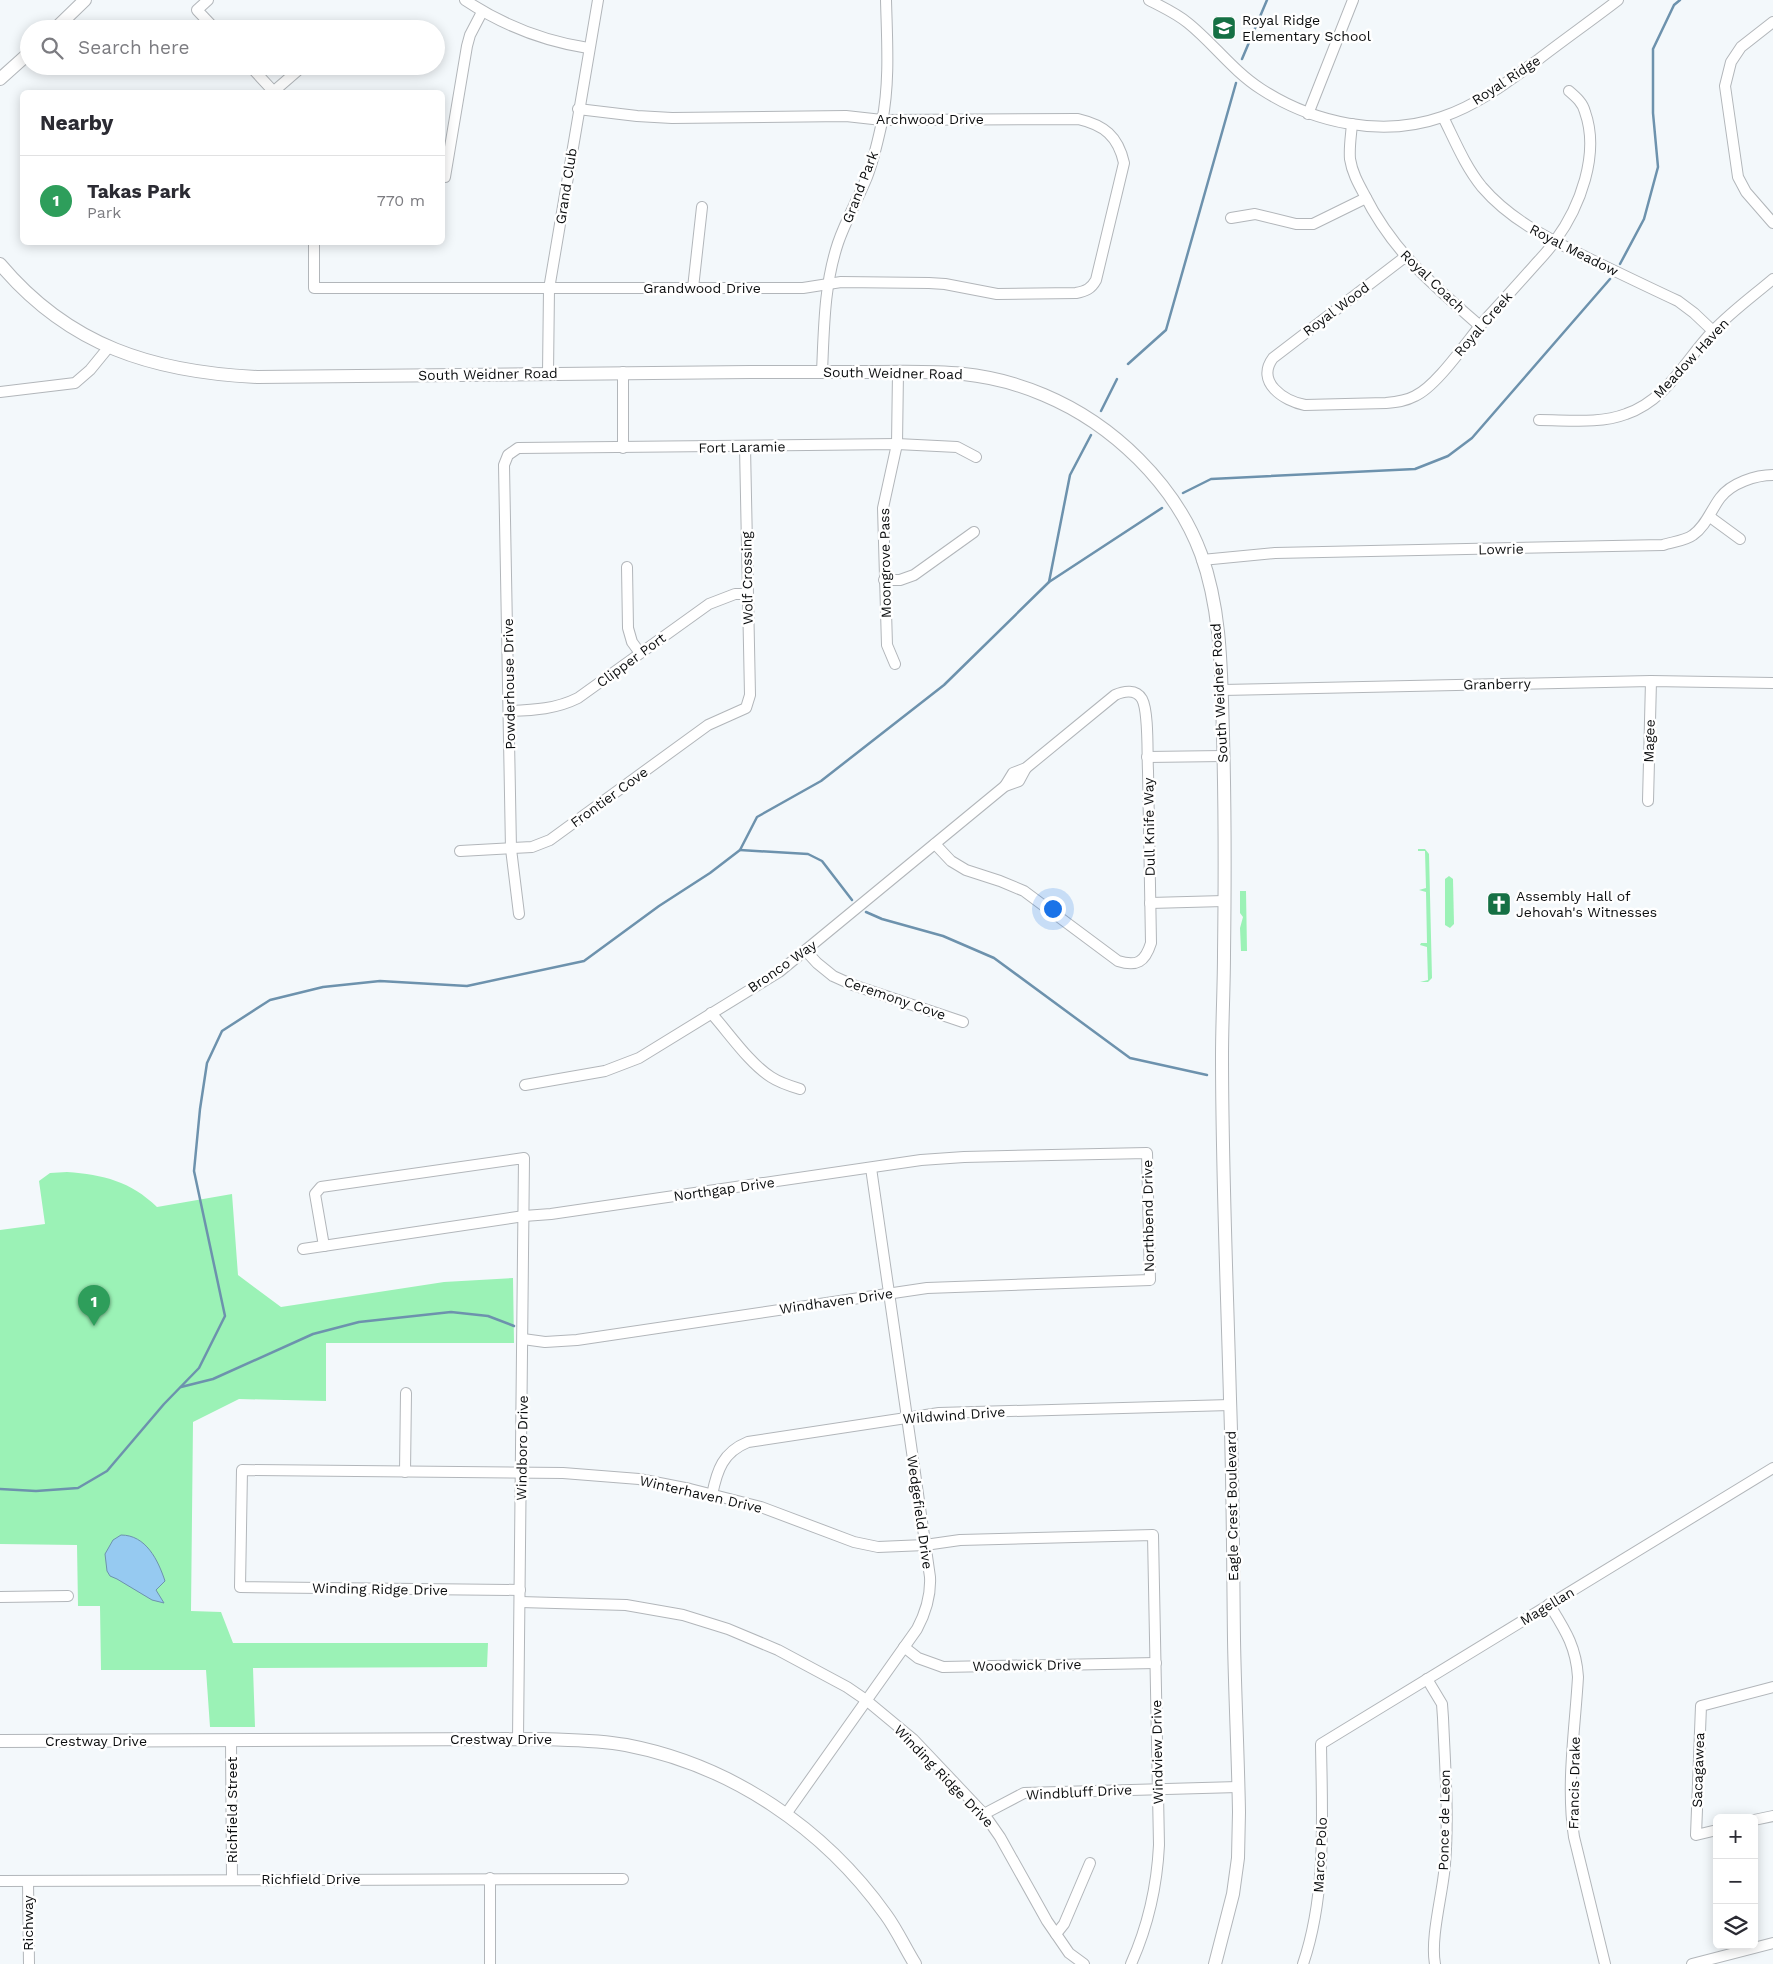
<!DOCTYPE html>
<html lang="en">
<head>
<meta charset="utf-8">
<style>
	:root { --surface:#fff; --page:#f2f2f3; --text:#2b2b33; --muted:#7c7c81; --line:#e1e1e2; --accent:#0f766e }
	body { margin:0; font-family:"Work Sans",sans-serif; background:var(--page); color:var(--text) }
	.controls { position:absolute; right:15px; bottom:15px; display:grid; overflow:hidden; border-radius:8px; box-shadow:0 2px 12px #0003 }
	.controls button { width:45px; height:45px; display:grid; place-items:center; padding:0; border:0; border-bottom:1px solid var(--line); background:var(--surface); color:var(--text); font:25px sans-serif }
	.you { position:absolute; left:1052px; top:908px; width:18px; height:18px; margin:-12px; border:4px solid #fff; border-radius:50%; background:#1a73e8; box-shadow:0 0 0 8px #1a73e833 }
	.badge { display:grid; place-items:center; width:32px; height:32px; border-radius:50%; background:var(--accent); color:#fff; font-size:16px; font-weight:700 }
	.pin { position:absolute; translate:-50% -41px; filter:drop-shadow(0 1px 2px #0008) }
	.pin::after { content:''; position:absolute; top:26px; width:18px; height:15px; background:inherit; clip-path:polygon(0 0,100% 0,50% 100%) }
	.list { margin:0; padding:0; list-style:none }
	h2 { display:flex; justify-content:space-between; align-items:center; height:65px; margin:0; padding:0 20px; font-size:21px }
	h2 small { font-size:16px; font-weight:400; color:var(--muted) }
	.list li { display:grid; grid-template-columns:32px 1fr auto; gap:15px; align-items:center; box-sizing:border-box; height:90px; padding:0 20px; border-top:1px solid var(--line) }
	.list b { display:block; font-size:19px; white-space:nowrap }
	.list p { margin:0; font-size:16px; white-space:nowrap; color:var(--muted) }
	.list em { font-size:16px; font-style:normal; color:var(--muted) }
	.icon { flex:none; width:28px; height:28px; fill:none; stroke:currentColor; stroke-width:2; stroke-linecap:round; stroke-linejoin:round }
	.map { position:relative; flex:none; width:1773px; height:1964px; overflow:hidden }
	.search { position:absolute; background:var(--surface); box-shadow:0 2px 12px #0003; left:20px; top:20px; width:425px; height:55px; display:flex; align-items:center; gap:12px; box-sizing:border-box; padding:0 18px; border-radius:28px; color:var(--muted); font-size:19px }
	.panel { position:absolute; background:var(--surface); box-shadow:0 2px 12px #0003; left:20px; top:90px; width:425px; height:155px; border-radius:8px }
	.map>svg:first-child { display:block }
	.green { fill:#9bf2b6 }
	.water { fill:#96caf1; stroke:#6d92ad }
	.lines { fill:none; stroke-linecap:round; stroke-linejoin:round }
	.stream { stroke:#6d92ad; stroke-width:2.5 }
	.minor-casing { stroke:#b2b6ba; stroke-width:12 }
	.major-casing { stroke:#b2b6ba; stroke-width:14 }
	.minor { stroke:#fff; stroke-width:10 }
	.major { stroke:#fff; stroke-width:12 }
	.labels { text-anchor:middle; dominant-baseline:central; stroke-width:5; stroke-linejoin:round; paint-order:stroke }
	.poi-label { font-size:14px; fill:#0c0e0f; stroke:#fff; text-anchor:start }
	.street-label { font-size:14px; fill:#0c0e0f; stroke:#fff }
</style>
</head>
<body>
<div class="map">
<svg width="1773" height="1964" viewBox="0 0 1773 1964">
	<rect width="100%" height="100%" fill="#f3f8fb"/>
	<!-- green -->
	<g class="green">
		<path d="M1418 849H1425L1429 854 1432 978 1428 982H1420L1428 980 1427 947 1420 945 1421 943H1427L1426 892 1419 890 1426 888 1425 851H1418Z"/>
		<path d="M1449 876 1453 879 1454 924 1450 928 1445 925V879Z"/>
		<path d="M1246 891 1247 951H1241L1240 928 1243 917 1240 913V891Z"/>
		<path d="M67 1172C104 1175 130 1181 157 1207L232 1194 238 1275 281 1307 444 1282 513 1278 514 1343H326V1401L239 1399 193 1422 191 1611 221 1612 233 1643H488L487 1667 253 1668 255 1727H210L206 1670H101L100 1606H78L77 1545 0 1544V1230L45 1224 39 1181 50 1173Z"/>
	</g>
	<!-- water -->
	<path class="water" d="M121 1535C146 1535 158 1560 165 1581L156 1590 164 1603 152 1600 117 1579 110 1576 107 1571 105 1554 113 1540Z"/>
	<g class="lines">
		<!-- stream -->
		<g class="stream">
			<path d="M1242 59 1267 0"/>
			<path d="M1620 264 1644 219 1658 167 1653 113V49L1674 5 1680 0"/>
			<path d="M1128 364 1166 330 1236 83"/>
			<path d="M1101 411 1117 379"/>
			<path d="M1183 493 1211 479 1415 469 1448 456 1472 438 1610 279"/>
			<path d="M1049 582 1070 475 1091 435"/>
			<path d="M740 850 808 854 822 861 852 900"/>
			<path d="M866 912 882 919 943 936 994 958 1130 1058 1207 1075"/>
			<path d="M181 1387 213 1379 313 1334 359 1322 451 1312 488 1316 514 1326"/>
			<path d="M0 1489 36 1491 78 1488 107 1471 164 1404 199 1368 225 1316 194 1171 200 1109 207 1063 222 1031 270 1000 323 987 380 981 467 986 584 961 659 906 710 873 740 850 757 817 821 781 944 685 1049 582 1162 508"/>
		</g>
		<defs>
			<g id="minor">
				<path d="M208 0 197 10 215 29"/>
				<path d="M465 0C504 26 543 41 588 48"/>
				<path d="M1149 0C1162 7 1176 13 1188 23 1213 43 1233 71 1261 89 1313 123 1382 138 1442 117 1478 105 1509 81 1539 59 1565 39 1592 20 1618 0"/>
				<path d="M1773 22 1741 47 1731 62 1725 86 1738 177 1746 192 1773 223"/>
				<path d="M250 66 274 92"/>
				<path d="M273 92 303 66"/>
				<path d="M1308 114 1353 0"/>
				<path d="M1443 117C1455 141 1465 166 1482 187 1512 222 1552 240 1592 260 1621 274 1650 288 1678 301L1694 313 1713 331"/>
				<path d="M1352 124C1351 136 1349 147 1350 159 1352 172 1358 183 1364 194 1393 252 1433 285 1480 326"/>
				<path d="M442 177H445L467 46 470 35 482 12"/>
				<path d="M1231 218 1255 214 1296 224H1313L1366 198"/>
				<path d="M314 242V288H803L841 282 929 283 945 284 997 294 1076 293C1086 291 1091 289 1096 280L1124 163C1118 136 1104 125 1078 119L882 120 846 116 672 118 637 116 578 109"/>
				<path d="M1405 257 1273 358C1255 382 1284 401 1305 405L1386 403C1396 402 1406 401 1415 396 1437 386 1467 341 1484 321 1501 303 1517 285 1533 267 1540 259 1549 250 1555 241 1580 207 1600 154 1585 112 1583 103 1576 97 1569 91"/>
				<path d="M693 288 702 207"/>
				<path d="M822 372C824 328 824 285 838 243 846 220 858 199 867 177 874 159 878 140 882 122 890 82 887 40 886 0"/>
				<path d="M548 373 549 289 598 0"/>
				<path d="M0 392 75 383 90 370 108 348"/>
				<path d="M1539 420C1568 420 1600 424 1626 414 1667 400 1685 360 1713 331 1731 312 1753 296 1773 279"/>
				<path d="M623 448V372"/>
				<path d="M1710 517 1740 539"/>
				<path d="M1202 560 1275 553 1663 545C1672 542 1685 541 1693 535 1706 526 1711 510 1720 498 1731 483 1756 475 1773 475"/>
				<path d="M627 567 628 628 632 642 640 653"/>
				<path d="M884 580H900L914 575 974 532"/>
				<path d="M895 664 887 645 883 508 897 444 898 372"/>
				<path d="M1222 690 1651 681 1773 683"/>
				<path d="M510 711C535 710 556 709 578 698L709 604 735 594H747"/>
				<path d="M1147 757 1223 756"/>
				<path d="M1648 801 1651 681"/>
				<path d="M935 844 951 861 966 870 1000 881 1024 891 1118 961C1137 967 1145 962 1151 943 1150 886 1149 828 1148 771 1147 755 1149 712 1142 699 1136 689 1124 691 1115 695L1026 768 1013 773 1005 786"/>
				<path d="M460 851 532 847 550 840 708 725 746 708 750 695 745 447"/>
				<path d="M1150 903 1224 901"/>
				<path d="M519 914 511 849 504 465 508 455 518 448 897 444 957 447 976 457"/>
				<path d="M806 951 817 963 833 976 853 985 963 1022"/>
				<path d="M711 1013C729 1033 749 1063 771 1077 780 1083 790 1086 800 1089"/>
				<path d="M525 1085 605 1071 639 1058 779 972 1005 786 1019 781 1026 768"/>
				<path d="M324 1246 315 1194 321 1187 524 1158 518 1739"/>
				<path d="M303 1249 524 1216 551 1214 921 1160 964 1157 1147 1153 1150 1280 927 1288 577 1340 545 1342 523 1339"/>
				<path d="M405 1472 406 1393"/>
				<path d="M712 1495C717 1470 723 1452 748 1442L939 1413 1230 1405"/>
				<path d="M520 1590 240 1587 242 1470 563 1473 639 1479 690 1489 761 1507 854 1542 878 1547 925 1545 960 1540 1153 1535 1159 1845C1157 1886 1148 1926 1131 1964"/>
				<path d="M0 1597 68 1596"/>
				<path d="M520 1602 626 1605 683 1615 728 1629 778 1650 847 1687 866 1700 913 1739 984 1814 1000 1837 1047 1921 1069 1953 1084 1964"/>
				<path d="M1549 1604C1565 1630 1576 1646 1578 1677 1575 1729 1566 1785 1574 1837L1605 1964"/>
				<path d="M904 1647 918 1658 943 1667 1156 1663"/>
				<path d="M1427 1679 1442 1704 1443 1718C1445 1766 1449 1816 1445 1864 1443 1893 1430 1937 1435 1964"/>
				<path d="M231 1741 232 1880"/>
				<path d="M786 1814 917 1629C926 1612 931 1596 930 1577L871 1168"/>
				<path d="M984 1814 1024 1793 1238 1787"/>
				<path d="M1754 1820 1773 1816"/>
				<path d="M1717 1830 1696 1835 1701 1706 1773 1687"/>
				<path d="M0 1881 623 1879"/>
				<path d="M28 1881 29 1964"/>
				<path d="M1056 1934 1064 1924 1090 1863"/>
				<path d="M490 1964V1878"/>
				<path d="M1303 1964C1327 1893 1322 1817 1321 1744L1773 1468"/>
				<path d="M1692 1964 1773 1943"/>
			</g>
			<g id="major">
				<path d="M55 29 85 0"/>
				<path d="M0 79 29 53"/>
				<path d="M0 264C69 346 153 372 257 377 422 375 586 373 750 372 792 372 834 372 876 372 937 371 986 370 1044 395 1113 424 1175 484 1201 554 1222 612 1221 674 1223 735 1225 808 1225 880 1224 953 1224 987 1222 1022 1222 1056 1222 1171 1227 1285 1230 1399 1233 1480 1233 1560 1234 1640 1235 1697 1238 1754 1239 1812L1238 1858 1233 1894 1215 1964"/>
				<path d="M0 1741 543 1739C571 1740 599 1740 626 1745 731 1765 824 1828 886 1915 897 1930 905 1948 915 1964"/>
			</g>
		</defs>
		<!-- minor casing -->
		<use href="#minor" class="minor-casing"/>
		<!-- major casing -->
		<use href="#major" class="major-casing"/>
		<!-- minor -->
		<use href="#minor" class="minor"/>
		<!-- major -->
		<use href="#major" class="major"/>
	</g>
	<!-- icons -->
	<defs>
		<symbol id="school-square" viewBox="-11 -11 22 22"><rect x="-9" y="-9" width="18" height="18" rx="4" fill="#157044" stroke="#fff"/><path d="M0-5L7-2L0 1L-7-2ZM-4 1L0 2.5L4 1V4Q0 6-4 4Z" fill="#fff"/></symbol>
		<symbol id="church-square" viewBox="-11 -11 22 22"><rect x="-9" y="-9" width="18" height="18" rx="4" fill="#157044" stroke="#fff"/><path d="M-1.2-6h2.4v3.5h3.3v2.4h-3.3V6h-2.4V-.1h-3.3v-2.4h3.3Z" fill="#fff"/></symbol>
	</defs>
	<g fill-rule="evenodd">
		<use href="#school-square" x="1210" y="14" width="28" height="28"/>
		<use href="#church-square" x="1485" y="890" width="28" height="28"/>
	</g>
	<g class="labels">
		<!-- poi labels -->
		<g class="poi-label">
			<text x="1242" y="20">Royal Ridge<tspan x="1242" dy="16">Elementary School</tspan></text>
			<text x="1516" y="896">Assembly Hall of<tspan x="1516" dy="16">Jehovah's Witnesses</tspan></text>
		</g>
		<!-- street labels -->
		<g class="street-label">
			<text transform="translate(1506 80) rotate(-33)">Royal Ridge</text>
			<text x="930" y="119">Archwood Drive</text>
			<text transform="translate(566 186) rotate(-81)">Grand Club</text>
			<text transform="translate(860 187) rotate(-69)">Grand Park</text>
			<text transform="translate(1574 250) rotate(27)">Royal Meadow</text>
			<text transform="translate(1433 281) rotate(44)">Royal Coach</text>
			<text x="702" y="288">Grandwood Drive</text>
			<text transform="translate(1336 309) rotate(-37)">Royal Wood</text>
			<text transform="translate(1483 324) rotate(-49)">Royal Creek</text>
			<text transform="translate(1691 358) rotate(-47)">Meadow Haven</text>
			<text transform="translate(893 373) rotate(1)">South Weidner Road</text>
			<text transform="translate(488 374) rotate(-1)">South Weidner Road</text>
			<text transform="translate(742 447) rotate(-1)">Fort Laramie</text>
			<text transform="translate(1501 549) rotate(-1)">Lowrie</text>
			<text transform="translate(885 563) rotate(-91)">Moongrove Pass</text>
			<text transform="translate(747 578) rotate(-91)">Wolf Crossing</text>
			<text transform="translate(631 660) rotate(-36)">Clipper Port</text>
			<text transform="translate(509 684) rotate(-91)">Powderhouse Drive</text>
			<text transform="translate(1497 684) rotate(-1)">Granberry</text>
			<text transform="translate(1219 693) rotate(-93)">South Weidner Road</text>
			<text transform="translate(1649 741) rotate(-88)">Magee</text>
			<text transform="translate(609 797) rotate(-36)">Frontier Cove</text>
			<text transform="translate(1149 827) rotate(-91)">Dull Knife Way</text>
			<text transform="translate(782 966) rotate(-35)">Bronco Way</text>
			<text transform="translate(895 998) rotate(19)">Ceremony Cove</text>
			<text transform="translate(724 1189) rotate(-8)">Northgap Drive</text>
			<text transform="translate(1148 1216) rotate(-91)">Northbend Drive</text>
			<text transform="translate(836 1301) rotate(-8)">Windhaven Drive</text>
			<text transform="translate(954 1415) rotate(-4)">Wildwind Drive</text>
			<text transform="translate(522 1448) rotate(-89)">Windboro Drive</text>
			<text transform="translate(701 1494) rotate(13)">Winterhaven Drive</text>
			<text transform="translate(1232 1506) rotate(-91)">Eagle Crest Boulevard</text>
			<text transform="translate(920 1512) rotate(82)">Wedgefield Drive</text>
			<text transform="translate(380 1589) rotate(1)">Winding Ridge Drive</text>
			<text transform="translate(1547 1606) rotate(-31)">Magellan</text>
			<text transform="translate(1027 1665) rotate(-1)">Woodwick Drive</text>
			<text x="501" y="1739">Crestway Drive</text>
			<text x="96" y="1741">Crestway Drive</text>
			<text transform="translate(1157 1752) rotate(-91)">Windview Drive</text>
			<text transform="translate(1698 1770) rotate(-88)">Sacagawea</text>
			<text transform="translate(944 1776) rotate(46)">Winding Ridge Drive</text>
			<text transform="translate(1574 1783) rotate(-89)">Francis Drake</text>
			<text transform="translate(1079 1792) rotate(-3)">Windbluff Drive</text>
			<text transform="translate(232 1810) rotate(-90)">Richfield Street</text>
			<text transform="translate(1444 1820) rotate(-89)">Ponce de Leon</text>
			<text transform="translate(1320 1855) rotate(-87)">Marco Polo</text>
			<text x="311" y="1879">Richfield Drive</text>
			<text transform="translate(28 1923) rotate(-90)">Richway</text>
		</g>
	</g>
</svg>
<div class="controls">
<button>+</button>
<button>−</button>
<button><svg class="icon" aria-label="layers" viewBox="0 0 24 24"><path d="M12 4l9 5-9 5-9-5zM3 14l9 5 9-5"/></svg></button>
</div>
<div class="you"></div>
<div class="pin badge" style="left:94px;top:1326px;background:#2e9e5b">1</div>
<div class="search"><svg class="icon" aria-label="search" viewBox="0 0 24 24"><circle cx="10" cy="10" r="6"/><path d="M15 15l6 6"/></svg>Search here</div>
<section class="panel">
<h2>Nearby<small></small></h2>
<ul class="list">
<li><span class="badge" style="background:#2e9e5b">1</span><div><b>Takas Park</b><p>Park</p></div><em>770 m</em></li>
</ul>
</section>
</div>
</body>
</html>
